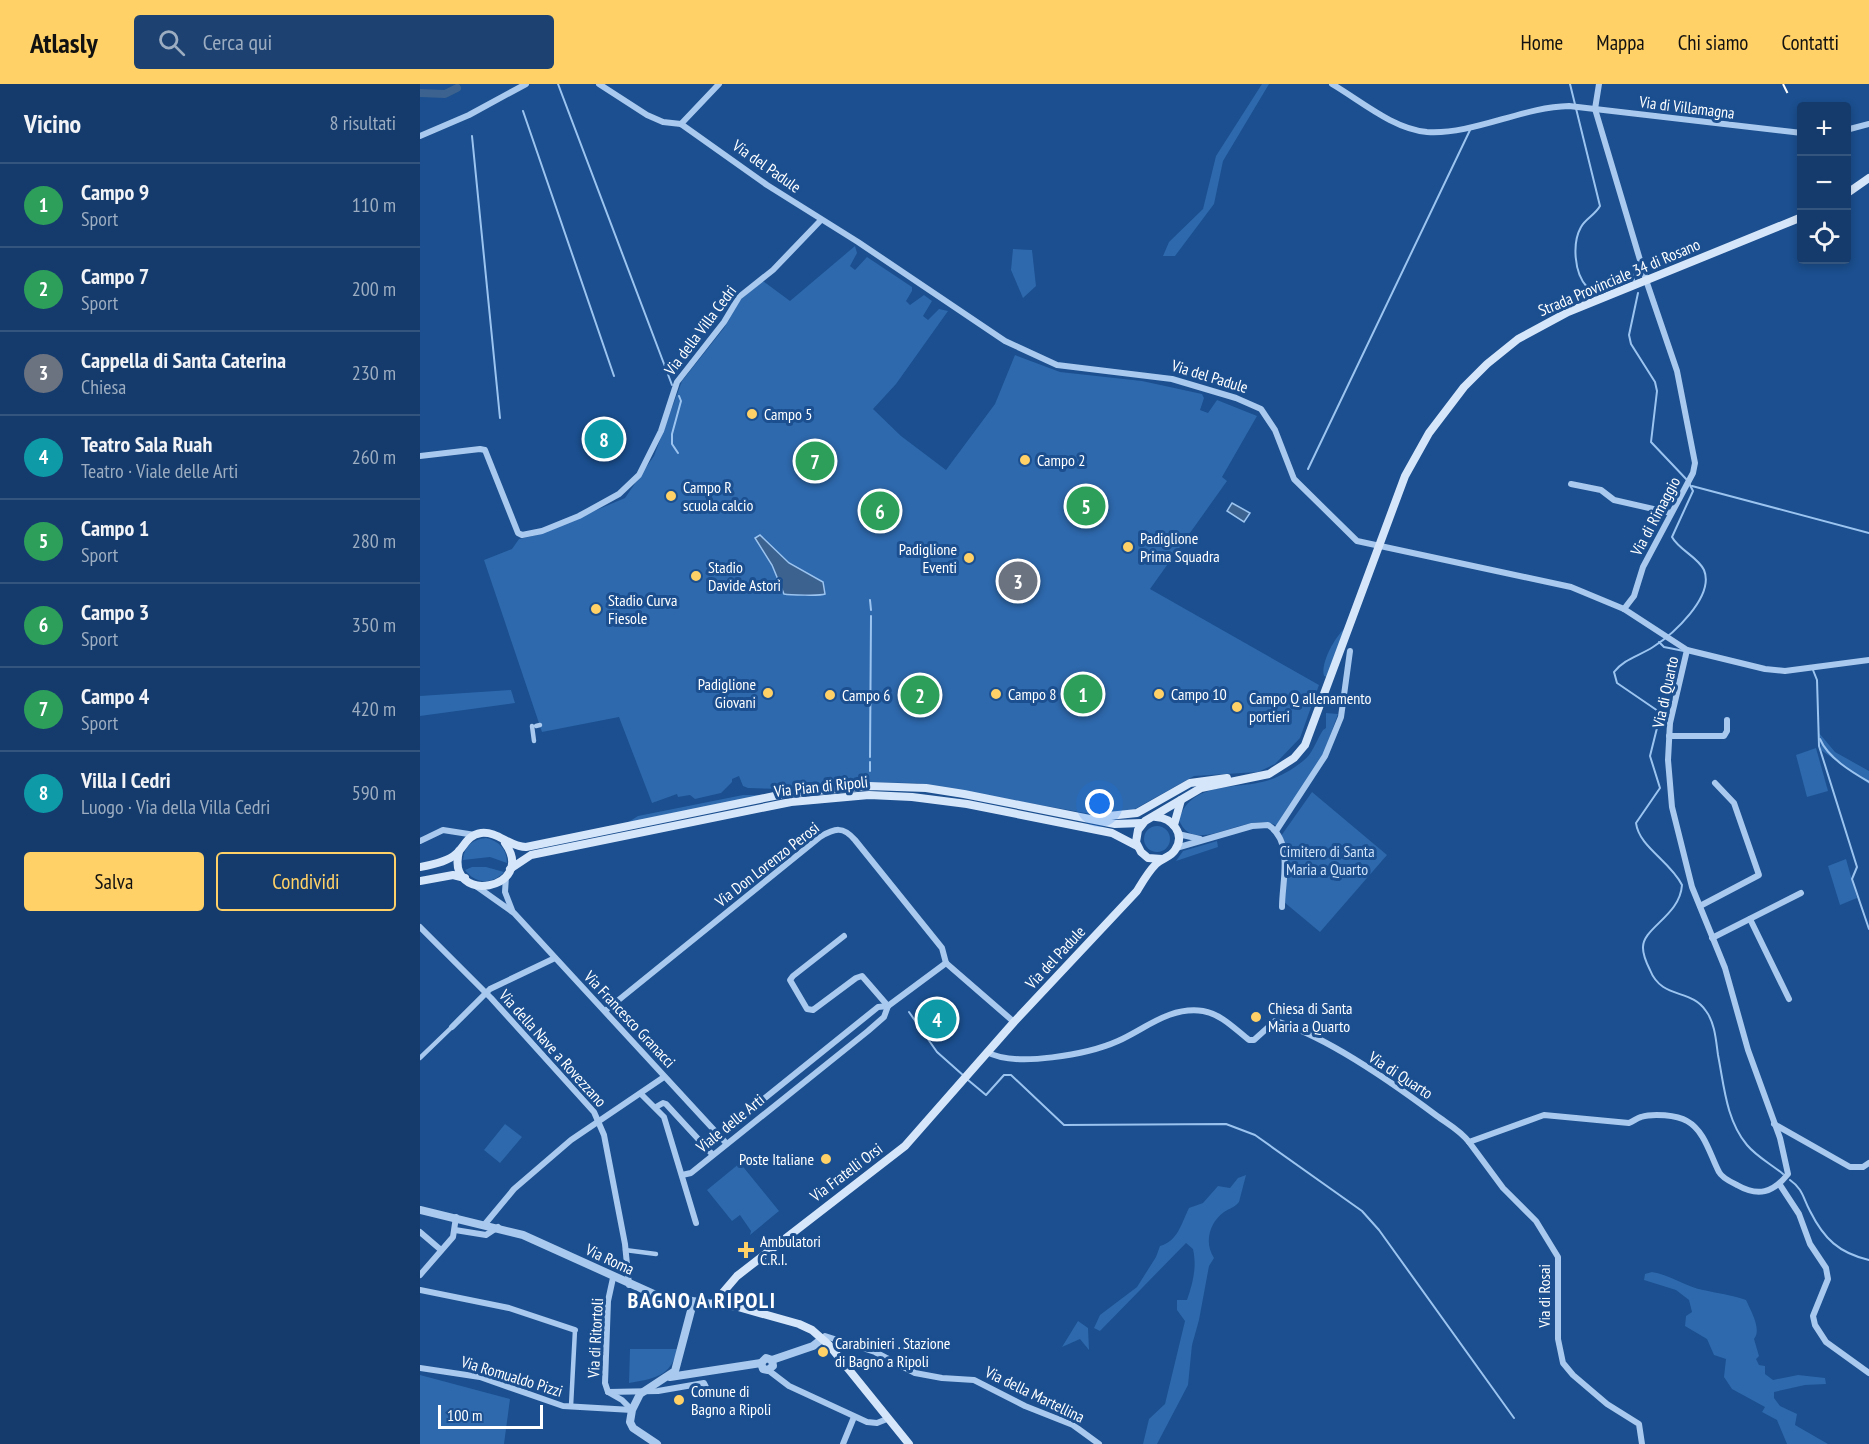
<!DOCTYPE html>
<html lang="it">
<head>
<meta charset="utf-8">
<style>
	:root { --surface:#143b6b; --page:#1d4271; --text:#f1f3f6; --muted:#9dadc1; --line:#33557e; --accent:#ffd166 }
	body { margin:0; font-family:"PT Sans Narrow",sans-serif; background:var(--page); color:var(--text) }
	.controls { position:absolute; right:18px; top:18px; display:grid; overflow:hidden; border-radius:6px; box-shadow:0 3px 9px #0003 }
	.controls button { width:54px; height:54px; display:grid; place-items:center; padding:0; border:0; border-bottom:2px solid var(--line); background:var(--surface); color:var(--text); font:30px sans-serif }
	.scale { position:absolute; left:18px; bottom:15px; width:105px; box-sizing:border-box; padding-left:6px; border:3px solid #fff; border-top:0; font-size:16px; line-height:21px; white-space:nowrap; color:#fff; -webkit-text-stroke:4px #1b4f8f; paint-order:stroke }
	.you { position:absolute; left:680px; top:720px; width:21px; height:21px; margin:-15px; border:4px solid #fff; border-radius:50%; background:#1a73e8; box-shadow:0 0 0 9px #1a73e833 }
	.badge { display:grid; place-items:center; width:39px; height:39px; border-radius:50%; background:var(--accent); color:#fff; font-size:20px; font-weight:700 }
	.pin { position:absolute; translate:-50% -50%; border:3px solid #fff; box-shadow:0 2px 6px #0006 }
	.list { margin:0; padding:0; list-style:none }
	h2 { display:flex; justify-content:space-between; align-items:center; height:78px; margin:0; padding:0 24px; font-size:26px }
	h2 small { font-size:20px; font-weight:400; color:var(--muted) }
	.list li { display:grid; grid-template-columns:39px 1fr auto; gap:18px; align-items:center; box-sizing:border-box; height:84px; padding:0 24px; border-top:2px solid var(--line) }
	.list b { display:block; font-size:22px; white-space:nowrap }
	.list p { margin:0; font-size:20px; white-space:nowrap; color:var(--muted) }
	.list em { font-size:20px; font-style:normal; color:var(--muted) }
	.actions { display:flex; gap:12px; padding:18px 24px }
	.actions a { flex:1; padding:14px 0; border:2px solid var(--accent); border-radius:6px; text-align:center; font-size:21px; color:var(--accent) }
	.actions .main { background:var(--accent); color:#111 }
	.icon { flex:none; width:33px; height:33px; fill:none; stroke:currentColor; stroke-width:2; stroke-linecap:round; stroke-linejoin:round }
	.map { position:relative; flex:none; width:1449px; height:1360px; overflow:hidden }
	header { display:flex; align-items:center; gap:36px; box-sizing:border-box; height:84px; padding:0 30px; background:var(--accent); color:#111 }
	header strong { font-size:28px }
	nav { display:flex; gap:33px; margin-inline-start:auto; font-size:21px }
	.search { width:420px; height:54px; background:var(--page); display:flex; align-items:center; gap:15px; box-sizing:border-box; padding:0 21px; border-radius:6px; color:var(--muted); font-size:22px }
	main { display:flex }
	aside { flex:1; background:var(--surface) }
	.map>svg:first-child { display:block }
	.green { fill:#2e69ad }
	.water { fill:#3c6290; stroke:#9cc4f0; stroke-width:1.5 }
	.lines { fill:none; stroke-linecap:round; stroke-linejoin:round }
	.stream { stroke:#9cc4f0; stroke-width:2 }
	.canal { stroke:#3c6290; stroke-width:8 }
	.pedestrian { stroke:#a9c9ee; stroke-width:4.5 }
	.minor { stroke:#a9c9ee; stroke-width:6 }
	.tertiary { stroke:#a9c9ee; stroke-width:8 }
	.secondary { stroke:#d6e6fa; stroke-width:8 }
	.rail { stroke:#fff; stroke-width:2; stroke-dasharray:10 4.5; stroke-linecap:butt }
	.poi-dot { fill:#ffd166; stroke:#1b4f8f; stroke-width:2 }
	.labels { text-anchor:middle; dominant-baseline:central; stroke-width:6; stroke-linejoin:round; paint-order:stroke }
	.street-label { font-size:16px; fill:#fff; stroke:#1b4f8f }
	.poi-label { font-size:16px; fill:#fff; stroke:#1b4f8f; text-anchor:start }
	.park-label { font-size:16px; fill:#cfe3fa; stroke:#1b4f8f }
	.district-label { font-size:22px; font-weight:bold; letter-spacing:1.5px; fill:#fff; stroke:#1b4f8f }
</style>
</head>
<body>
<header>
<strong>Atlasly</strong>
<div class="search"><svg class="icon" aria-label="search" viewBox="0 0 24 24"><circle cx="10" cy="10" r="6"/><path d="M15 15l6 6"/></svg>Cerca qui</div>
<nav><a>Home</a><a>Mappa</a><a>Chi siamo</a><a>Contatti</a></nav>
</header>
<main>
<aside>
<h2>Vicino<small>8 risultati</small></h2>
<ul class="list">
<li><span class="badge" style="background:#2e9e5b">1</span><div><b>Campo 9</b><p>Sport</p></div><em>110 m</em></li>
<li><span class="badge" style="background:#2e9e5b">2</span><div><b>Campo 7</b><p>Sport</p></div><em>200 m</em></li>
<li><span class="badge" style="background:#6b7280">3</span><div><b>Cappella di Santa Caterina</b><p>Chiesa</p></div><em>230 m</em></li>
<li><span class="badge" style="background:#0f9aa8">4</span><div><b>Teatro Sala Ruah</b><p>Teatro · Viale delle Arti</p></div><em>260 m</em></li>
<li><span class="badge" style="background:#2e9e5b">5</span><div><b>Campo 1</b><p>Sport</p></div><em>280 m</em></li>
<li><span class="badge" style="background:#2e9e5b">6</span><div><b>Campo 3</b><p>Sport</p></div><em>350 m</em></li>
<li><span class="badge" style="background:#2e9e5b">7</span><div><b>Campo 4</b><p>Sport</p></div><em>420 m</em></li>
<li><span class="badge" style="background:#0f9aa8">8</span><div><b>Villa I Cedri</b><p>Luogo · Via della Villa Cedri</p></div><em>590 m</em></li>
</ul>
<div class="actions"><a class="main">Salva</a><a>Condividi</a></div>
</aside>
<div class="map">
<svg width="1449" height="1360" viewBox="0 0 1449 1360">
	<rect width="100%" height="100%" fill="#1b4f8f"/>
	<!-- green -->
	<g class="green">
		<path d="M842 0H849L803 77 794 120 755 172H743L749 158 783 125 796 72Z"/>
		<path d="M435 162 437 169 430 182 435 186 447 173 492 203V207L486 217 490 221 504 211 512 217 503 232 508 236 519 225 528 227 476 300 453 325 481 352 526 386 575 320 595 271 640 288 722 297 782 310 784 314 780 326 788 329 797 316 837 332 802 393 807 397 730 505 899 601 880 654 855 680 838 688 774 692 713 726 671 730 497 699 429 698 365 705 328 704 323 702 319 692 312 695V698L301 709 275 715 270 711 258 713 257 710 232 719 199 633 122 648 64 476 92 465 99 455 117 451 205 414 234 372 262 297 304 244 321 215 343 197 370 217Z"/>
		<path d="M593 165 612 166 616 202 603 214 591 186Z"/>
		<path d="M925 544 907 593 904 592C900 579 915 553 925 544Z"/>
		<path d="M91 606 95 619 0 632V612Z"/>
		<path d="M906 629 918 630 903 671 857 742C827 725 774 775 759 736 770 699 811 705 842 698 856 695 872 686 883 677 892 671 897 655 903 646L906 644Z"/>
		<path d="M1399 649 1415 668 1449 687V700L1401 666Z"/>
		<path d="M1396 664 1408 707 1387 713 1376 671Z"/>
		<path d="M892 708 967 771 900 848 864 818 861 752Z"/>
		<path d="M323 711H343L207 739 218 732Z"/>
		<circle cx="737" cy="755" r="13"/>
		<path d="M66 754C79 757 87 765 87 779L70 773 43 776C44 762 53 755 66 754Z"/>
		<path d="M797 757 798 763 756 777 763 767Z"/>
		<path d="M1426 775 1437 814 1420 821 1408 782Z"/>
		<path d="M52 783H66L84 788C72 801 55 800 45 786Z"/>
		<path d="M85 1040 102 1053 80 1079 64 1066Z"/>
		<path d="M320 1079 359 1127 330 1151 331 1147 320 1131 312 1137 287 1106Z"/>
		<path d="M826 1091 819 1118C814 1124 810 1124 804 1128 789 1139 784 1159 794 1174L789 1182 779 1236 772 1261 768 1301 737 1360H723L729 1335 745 1320 765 1237 757 1226V1216H767C773 1198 777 1184 773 1165L766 1159 680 1247 674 1244 680 1231 717 1203 736 1173 740 1162C758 1157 761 1140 769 1124L783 1119 798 1102 810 1104 818 1094Z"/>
		<path d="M1232 1188C1251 1191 1266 1203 1283 1206 1297 1209 1312 1211 1326 1216 1331 1227 1342 1246 1334 1255L1339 1272 1336 1275 1339 1281 1345 1282V1290L1353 1296 1378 1291 1405 1294 1406 1300 1385 1301 1354 1308V1314L1360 1322 1377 1330 1375 1341 1408 1360H1367L1357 1336 1342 1328 1345 1323 1312 1305 1304 1293 1306 1275 1294 1271 1287 1255 1265 1242 1266 1232 1272 1228 1269 1216 1256 1206 1224 1196 1225 1190Z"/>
		<path d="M658 1237 668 1244 669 1266 660 1255 642 1263Z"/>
		<path d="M210 1265H257C252 1293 232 1295 209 1299Z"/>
		<path d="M0 1291 90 1315 84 1360H0Z"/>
	</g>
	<!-- water -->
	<g class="water">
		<path d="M812 419 830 429 824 438 807 427Z"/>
		<path d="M340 451 369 479 403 498 405 510C401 512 369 511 364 510L352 481 335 454Z"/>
	</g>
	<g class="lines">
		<!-- stream -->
		<g class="stream">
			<path d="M138 0 252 301"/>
			<path d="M1150 0 1180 122C1175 131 1165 135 1161 143 1152 159 1154 189 1167 203 1185 205 1194 183 1212 189L1214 196"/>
			<path d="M103 27 194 292"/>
			<path d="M52 52 80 334"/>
			<path d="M1218 209 1209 251 1211 260 1235 298 1237 307 1231 358 1268 397 1273 407 1252 453C1259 466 1278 473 1284 486 1295 513 1252 551 1233 563 1219 572 1204 575 1194 588L1197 599 1238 627 1239 636 1230 672 1240 704 1216 739C1219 763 1250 777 1262 801 1260 832 1222 844 1223 864 1223 872 1227 880 1230 886 1242 916 1271 904 1286 927 1295 939 1296 957 1298 971 1304 1001 1306 1036 1327 1061 1337 1073 1351 1080 1363 1090"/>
			<path d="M258 369 252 360V350L261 317 259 312"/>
			<path d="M888 385 1051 44"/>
			<path d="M1272 402 1449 449"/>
			<path d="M450 516 451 526"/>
			<path d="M1239 558 1244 563 1264 567"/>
			<path d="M1393 586 1397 596 1399 662 1437 783 1432 795 1449 845"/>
			<path d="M1400 655C1408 674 1432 688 1449 698"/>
			<path d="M450 673 451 532"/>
			<path d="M450 678V687"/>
			<path d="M489 928 517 968 544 992"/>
			<path d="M548 996 566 1011 584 991H591L644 1041 806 1040 835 1051 942 1127 959 1146 1094 1334"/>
			<path d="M1370 1096C1383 1105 1383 1114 1390 1127 1404 1155 1419 1169 1449 1176"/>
		</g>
		<!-- canal -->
		<path class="canal" d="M0 9 25 10 37 4"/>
		<!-- pedestrian -->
		<g class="pedestrian">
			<path d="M112 642 114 657"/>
			<path d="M116 642 120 641"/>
			<path d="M0 974 32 943"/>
			<path d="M205 1166 236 1170"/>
			<path d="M151 1322 155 1246"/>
		</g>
		<!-- minor -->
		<g class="minor">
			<path d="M179 0 227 31 243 38 261 40 347 101 438 158 585 257 637 281 752 295 816 314 841 325 855 346 874 395 937 457 1151 503 1204 525 1267 566 1345 585 1365 587 1449 576"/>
			<path d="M912 0C941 17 973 45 1007 48 1053 51 1102 23 1149 22L1382 49"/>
			<path d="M1179 0 1175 25 1226 196 1257 287 1275 379 1273 389 1223 483 1214 512 1204 525"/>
			<path d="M261 40 299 0"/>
			<path d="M1426 46 1449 40"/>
			<path d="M0 52 49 31 106 0"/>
			<path d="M0 372 60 365 65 366 98 449 102 451 122 447 159 432 199 410 219 391 241 347 257 298 304 238 319 213 353 186 401 136"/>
			<path d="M1151 400 1181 406 1194 416 1251 429"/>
			<path d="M1249 652H1304L1307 647V636"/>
			<path d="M856 747 905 672 921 633 930 567"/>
			<path d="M758 750 780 755"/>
			<path d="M0 757 23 746 55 751"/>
			<path d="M756 764 832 742 848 741C874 757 862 797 862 823"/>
			<path d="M86 792 85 808 92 826"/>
			<path d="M56 802 94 829 306 1059"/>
			<path d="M1280 822 1339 791 1314 719 1295 699"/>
			<path d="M1330 835 1369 915"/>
			<path d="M0 843 71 914 174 1028 184 1051 205 1160 209 1201"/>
			<path d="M424 852 373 892 370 896 387 925 393 926 436 894 442 892 468 922"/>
			<path d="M1292 854 1381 809"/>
			<path d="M526 879 594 938"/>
			<path d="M185 927 400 753C415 744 423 742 435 756L522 864 526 879"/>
			<path d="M32 943 70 905 135 874"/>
			<path d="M567 968C595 984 669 970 698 957 725 945 750 922 783 927 801 930 815 945 829 956H834L855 937C907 952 973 999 1017 1032 1028 1040 1041 1047 1049 1058L1124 1031 1209 1039C1214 1037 1217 1034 1221 1033 1233 1029 1257 1031 1267 1037 1285 1047 1290 1071 1299 1088 1302 1094 1311 1098 1317 1101 1338 1113 1353 1109 1368 1090L1360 1054 1328 966 1305 884 1272 803 1252 723 1248 676 1250 639 1267 566"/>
			<path d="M221 1010 244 1033 276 1139"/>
			<path d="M236 1023 243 1019 246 1020 292 1070"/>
			<path d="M1354 1040 1430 1083H1443L1449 1079"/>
			<path d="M299 1051 458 923 468 922 526 879"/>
			<path d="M1049 1058 1083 1104 1116 1137 1138 1173V1255L1143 1279 1153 1291 1187 1320 1219 1340 1222 1360"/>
			<path d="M262 1091 271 1089 448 947 464 933 468 922"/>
			<path d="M1360 1101 1379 1130 1390 1160 1406 1184 1408 1195 1393 1232 1395 1241 1406 1258 1449 1289"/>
			<path d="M65 1140 94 1105 151 1056 244 993"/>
			<path d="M35 1146 66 1151 78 1143"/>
			<path d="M0 1148 21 1166"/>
			<path d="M0 1191 33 1153 36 1133"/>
			<path d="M193 1194 188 1217 185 1299 188 1308 202 1316 212 1326"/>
			<path d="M0 1206 89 1224 155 1246"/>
			<path d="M402 1255 405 1252 455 1268 495 1289 522 1294 554 1296 605 1322 653 1341 679 1360"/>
			<path d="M0 1284 60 1293 143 1322 212 1326"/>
			<path d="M348 1286 369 1302 447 1338 457 1339 467 1335"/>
			<path d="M188 1308 238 1307 284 1299 286 1303"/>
			<path d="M423 1360 434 1333"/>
		</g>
		<!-- tertiary -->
		<g class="tertiary">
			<path d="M0 1126 103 1151 238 1212 293 1220"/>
			<path d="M341 1279 343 1285 348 1286 353 1282 352 1276"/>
			<path d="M250 1293 341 1279 346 1274 352 1276 393 1262 402 1255"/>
			<path d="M237 1360 213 1344 210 1338 212 1326 220 1310 255 1287 273 1219"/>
		</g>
		<!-- secondary -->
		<g class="secondary">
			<path d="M1426 110 1449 94"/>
			<path d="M679 733 717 729 770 699 807 694"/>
			<path d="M754 741 761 716"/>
			<path d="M39 767C25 823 118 805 85 759"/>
			<path d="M742 775 728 774 721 768 716 758 718 746 725 737 781 704 849 690 874 674 885 661 985 392 1009 349 1044 303 1067 280 1098 255 1148 228 1382 133"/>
			<path d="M0 783C12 781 27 778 36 770 45 762 47 751 61 749 78 747 89 763 106 763L364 710 449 702 506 704 544 710 695 740 722 739"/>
			<path d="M90 785 111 771 371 718 449 711 492 713 547 720 692 749 717 762"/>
			<path d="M0 797 33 791 45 794"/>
			<path d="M489 1360 409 1261 392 1246 379 1240 318 1223 293 1220 317 1192 485 1062 594 938 717 807C723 797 728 788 736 780 742 774 751 773 755 766 766 750 752 734 736 733"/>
		</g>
		<!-- rail -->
		<path class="rail" d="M1363 0 1368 10"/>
	</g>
	<!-- markers -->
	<g class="poi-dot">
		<circle cx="332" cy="330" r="6"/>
		<circle cx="605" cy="376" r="6"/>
		<circle cx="251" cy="412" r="6"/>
		<circle cx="708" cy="463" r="6"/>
		<circle cx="549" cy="474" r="6"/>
		<circle cx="276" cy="492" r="6"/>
		<circle cx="176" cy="525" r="6"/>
		<circle cx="348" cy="609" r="6"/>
		<circle cx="576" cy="610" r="6"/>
		<circle cx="739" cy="610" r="6"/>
		<circle cx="410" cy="611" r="6"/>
		<circle cx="817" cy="623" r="6"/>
		<circle cx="836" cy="933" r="6"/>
		<circle cx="406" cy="1075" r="6"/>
		<path d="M323 1157h6v6h6v6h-6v6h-6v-6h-6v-6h6z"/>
		<circle cx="403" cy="1268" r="6"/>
		<circle cx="259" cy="1316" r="6"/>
	</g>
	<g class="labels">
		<!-- street labels -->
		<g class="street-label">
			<text transform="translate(1267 23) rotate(7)">Via di Villamagna</text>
			<text transform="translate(347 82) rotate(35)">Via del Padule</text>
			<text transform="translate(1199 193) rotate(-23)">Strada Provinciale 34 di Rosano</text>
			<text transform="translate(280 246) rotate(-53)">Via della Villa Cedri</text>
			<text transform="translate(790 292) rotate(17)">Via del Padule</text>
			<text transform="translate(1235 432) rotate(-62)">Via di Rimaggio</text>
			<text transform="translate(1245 608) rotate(-78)">Via di Quarto</text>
			<text transform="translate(401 702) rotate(-6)">Via Pian di Ripoli</text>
			<text transform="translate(347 780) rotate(-38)">Via Don Lorenzo Perosi</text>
			<text transform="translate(635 873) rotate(-47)">Via del Padule</text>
			<text transform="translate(210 935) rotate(47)">Via Francesco Granacci</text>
			<text transform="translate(133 964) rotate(48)">Via della Nave a Rovezzano</text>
			<text transform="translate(981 991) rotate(33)">Via di Quarto</text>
			<text transform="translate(310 1039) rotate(-39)">Viale delle Arti</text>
			<text transform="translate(426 1088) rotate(-37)">Via Fratelli Orsi</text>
			<text transform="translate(190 1175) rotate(25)">Via Roma</text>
			<text transform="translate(1124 1212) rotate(-90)">Via di Rosai</text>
			<text transform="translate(175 1254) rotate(-87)">Via di Ritortoli</text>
			<text transform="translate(92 1292) rotate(17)">Via Romualdo Pizzi</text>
			<text transform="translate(615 1310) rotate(26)">Via della Martellina</text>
		</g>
		<!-- poi labels -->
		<g class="poi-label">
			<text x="344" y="330">Campo 5</text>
			<text x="617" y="376">Campo 2</text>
			<text x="263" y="403">Campo R<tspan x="263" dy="18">scuola calcio</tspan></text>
			<text x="720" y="454">Padiglione<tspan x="720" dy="18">Prima Squadra</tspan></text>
			<text x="537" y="465" text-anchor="end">Padiglione<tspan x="537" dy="18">Eventi</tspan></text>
			<text x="288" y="483">Stadio<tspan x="288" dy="18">Davide Astori</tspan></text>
			<text x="188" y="516">Stadio Curva<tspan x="188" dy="18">Fiesole</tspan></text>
			<text x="336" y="600" text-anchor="end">Padiglione<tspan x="336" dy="18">Giovani</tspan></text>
			<text x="588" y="610">Campo 8</text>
			<text x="751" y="610">Campo 10</text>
			<text x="422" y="611">Campo 6</text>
			<text x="829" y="614">Campo Q allenamento<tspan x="829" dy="18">portieri</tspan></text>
			<text x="848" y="924">Chiesa di Santa<tspan x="848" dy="18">Maria a Quarto</tspan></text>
			<text x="394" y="1075" text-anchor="end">Poste Italiane</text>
			<text x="340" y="1157">Ambulatori<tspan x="340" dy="18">C.R.I.</tspan></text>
			<text x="415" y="1259">Carabinieri . Stazione<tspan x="415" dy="18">di Bagno a Ripoli</tspan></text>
			<text x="271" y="1307">Comune di<tspan x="271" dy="18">Bagno a Ripoli</tspan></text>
		</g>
		<!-- park labels -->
		<g class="park-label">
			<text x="907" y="767">Cimitero di Santa<tspan x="907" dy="18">Maria a Quarto</tspan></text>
		</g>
		<!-- district labels -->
		<g class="district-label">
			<text x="282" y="1216">BAGNO A RIPOLI</text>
		</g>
	</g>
</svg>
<div class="controls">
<button>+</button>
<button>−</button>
<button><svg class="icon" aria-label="locate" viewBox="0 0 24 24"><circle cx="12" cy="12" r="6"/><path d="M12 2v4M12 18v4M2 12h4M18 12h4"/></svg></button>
</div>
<div class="scale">100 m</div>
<div class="you"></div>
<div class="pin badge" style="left:663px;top:610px;background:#2e9e5b">1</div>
<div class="pin badge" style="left:500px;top:611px;background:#2e9e5b">2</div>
<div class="pin badge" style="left:598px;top:497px;background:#6b7280">3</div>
<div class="pin badge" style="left:517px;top:935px;background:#0f9aa8">4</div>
<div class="pin badge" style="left:666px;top:422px;background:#2e9e5b">5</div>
<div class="pin badge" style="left:460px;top:427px;background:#2e9e5b">6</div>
<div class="pin badge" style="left:395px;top:377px;background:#2e9e5b">7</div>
<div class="pin badge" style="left:184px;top:355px;background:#0f9aa8">8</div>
</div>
</main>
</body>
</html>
